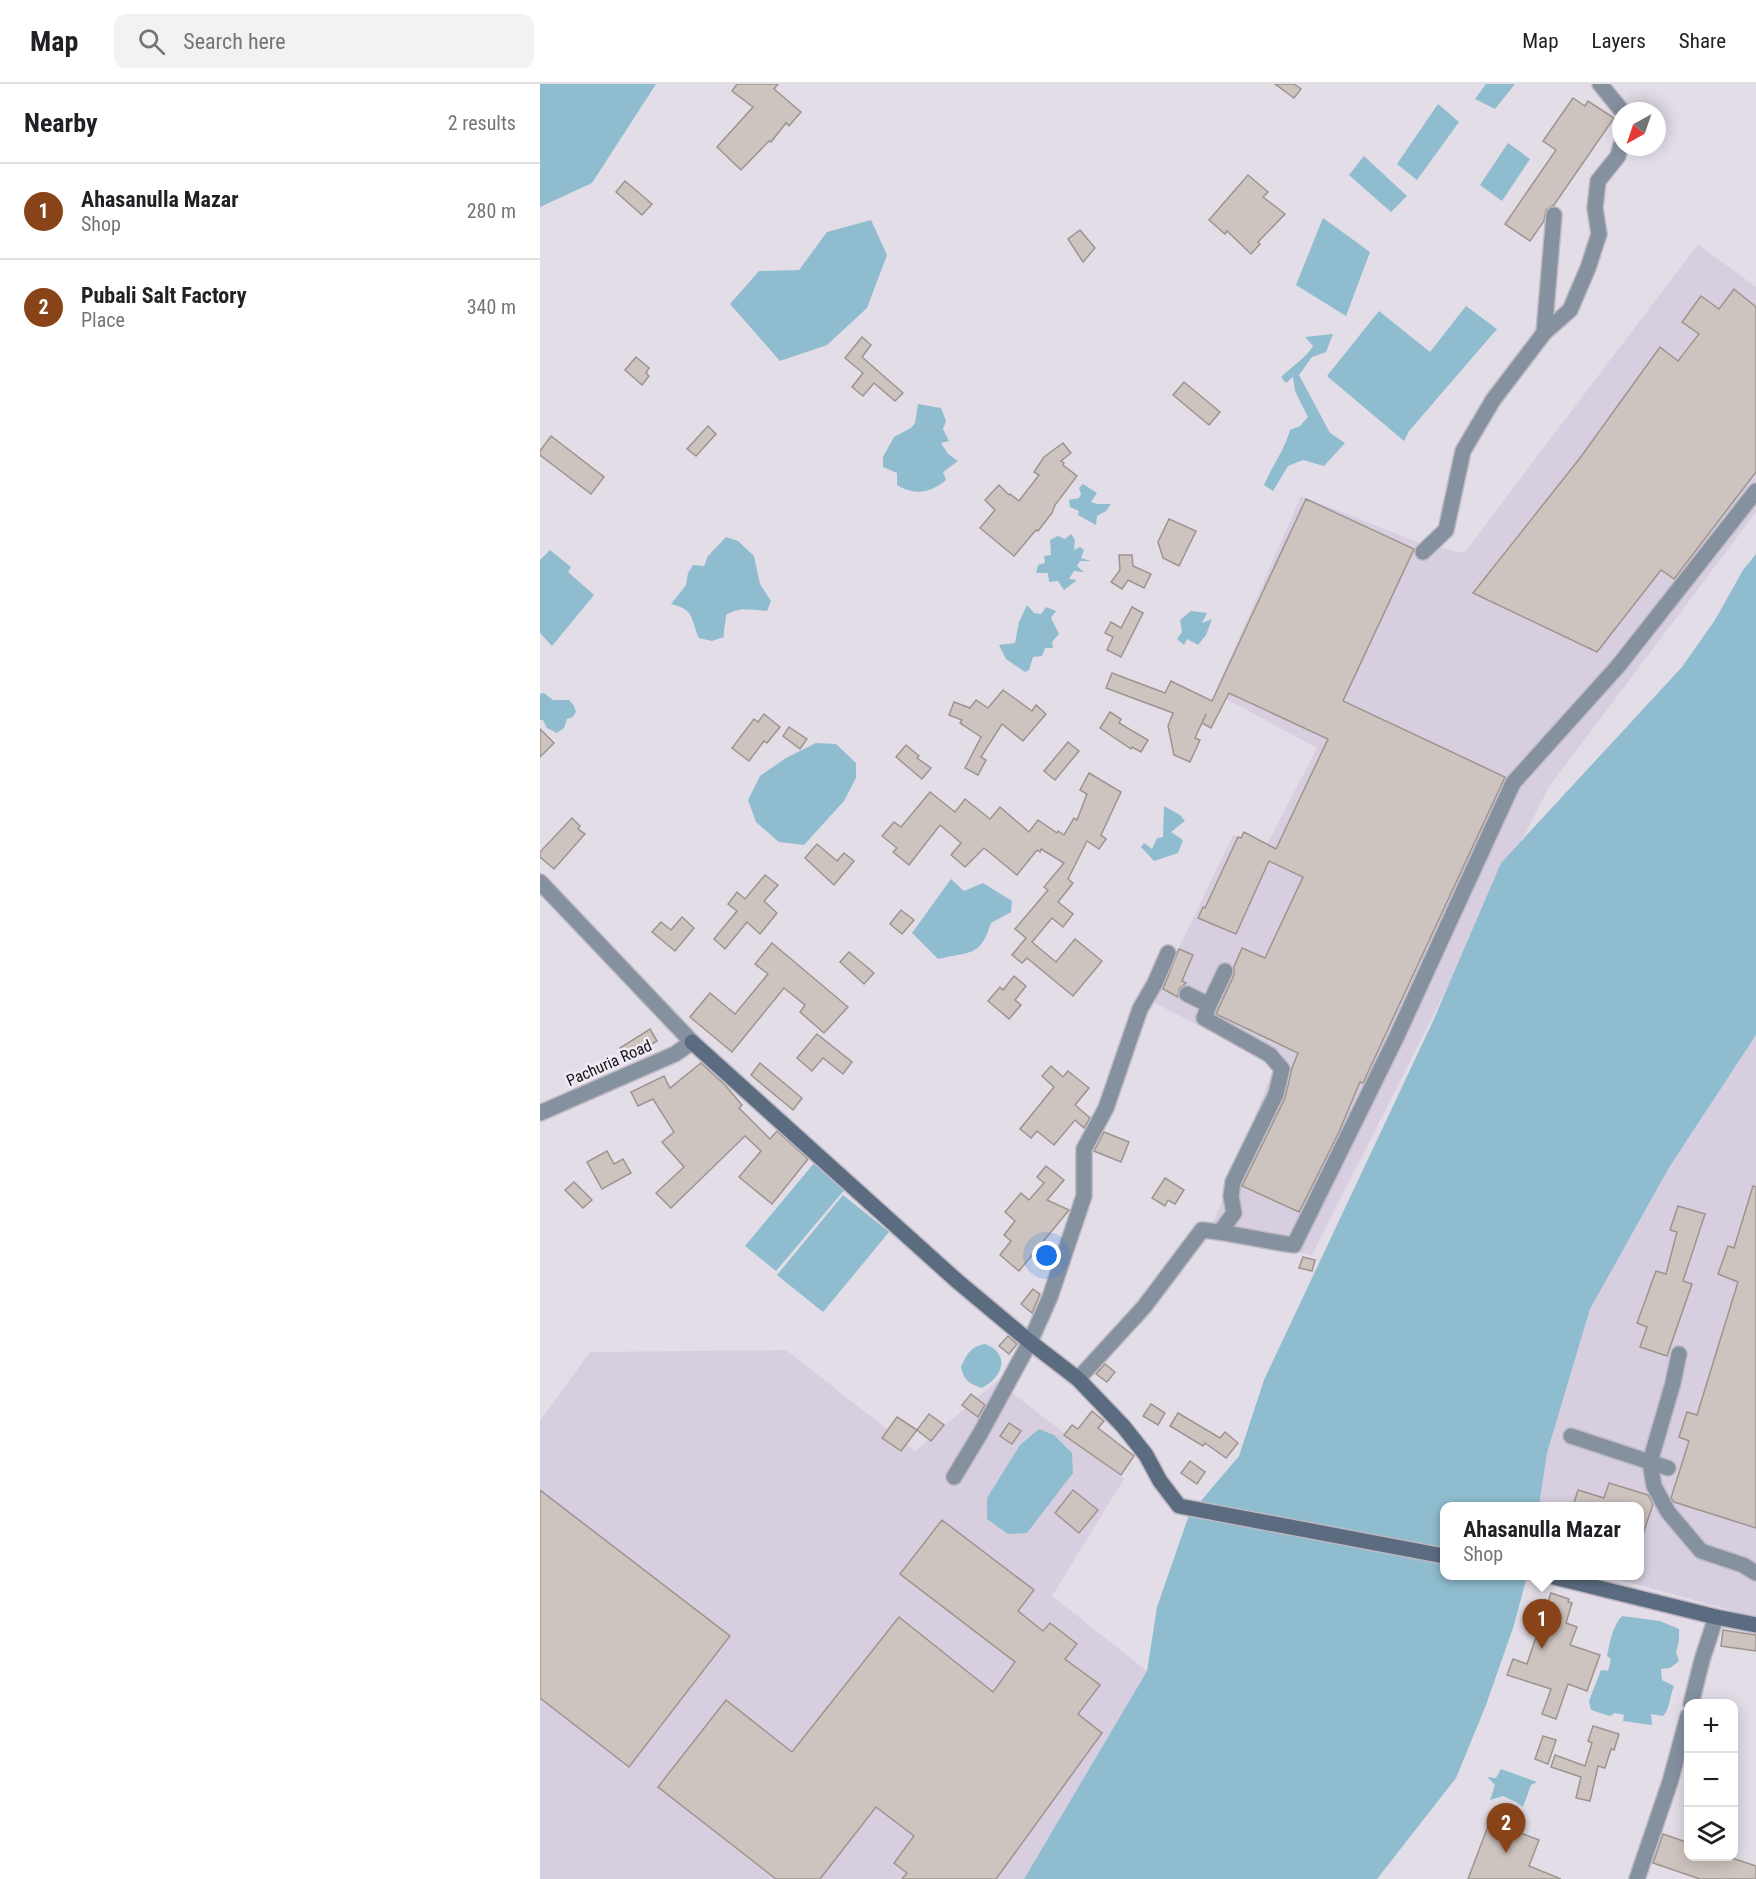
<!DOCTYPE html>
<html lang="en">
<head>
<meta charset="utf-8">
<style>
	:root { --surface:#fff; --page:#f2f2f2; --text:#202124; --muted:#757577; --line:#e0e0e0; --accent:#884418 }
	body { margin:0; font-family:"Roboto Condensed",sans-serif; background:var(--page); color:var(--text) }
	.controls { position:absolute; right:18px; bottom:18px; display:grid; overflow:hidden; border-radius:12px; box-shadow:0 3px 15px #0003 }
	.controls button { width:54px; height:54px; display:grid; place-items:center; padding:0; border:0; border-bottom:2px solid var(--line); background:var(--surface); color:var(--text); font:30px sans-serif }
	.compass { position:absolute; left:1072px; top:18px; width:54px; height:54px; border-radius:50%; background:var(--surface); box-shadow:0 3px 15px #0003; rotate:220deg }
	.you { position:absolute; left:507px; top:1172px; width:21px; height:21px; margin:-15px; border:4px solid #fff; border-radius:50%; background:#1a73e8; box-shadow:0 0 0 9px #1a73e833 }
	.badge { display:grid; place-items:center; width:39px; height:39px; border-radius:50%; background:var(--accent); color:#fff; font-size:20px; font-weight:700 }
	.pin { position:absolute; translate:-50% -50px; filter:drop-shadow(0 2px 3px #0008) }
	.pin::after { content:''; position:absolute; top:32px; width:21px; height:18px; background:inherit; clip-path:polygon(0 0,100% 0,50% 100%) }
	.popup { position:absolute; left:900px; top:1418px; width:204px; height:78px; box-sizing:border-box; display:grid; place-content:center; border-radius:12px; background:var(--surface); filter:drop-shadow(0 2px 4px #0005); font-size:20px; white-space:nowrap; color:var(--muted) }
	.popup b { font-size:22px; color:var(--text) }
	.popup::after { content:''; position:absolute; left:50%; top:100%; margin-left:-12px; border:12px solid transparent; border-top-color:var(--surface) }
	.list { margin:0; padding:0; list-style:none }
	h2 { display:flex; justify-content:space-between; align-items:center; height:78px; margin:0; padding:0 24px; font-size:26px }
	h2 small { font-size:20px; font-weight:400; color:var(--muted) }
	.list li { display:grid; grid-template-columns:39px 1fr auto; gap:18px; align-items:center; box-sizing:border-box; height:96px; padding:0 24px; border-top:2px solid var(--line) }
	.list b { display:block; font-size:22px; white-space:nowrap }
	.list p { margin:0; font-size:20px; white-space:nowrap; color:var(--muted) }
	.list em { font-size:20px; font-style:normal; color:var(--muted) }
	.icon { flex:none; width:33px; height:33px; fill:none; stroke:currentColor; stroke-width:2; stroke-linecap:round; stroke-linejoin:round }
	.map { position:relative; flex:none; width:1216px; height:1795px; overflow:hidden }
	header { display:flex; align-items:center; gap:36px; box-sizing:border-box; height:84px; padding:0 30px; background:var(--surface); border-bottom:2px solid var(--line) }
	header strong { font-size:28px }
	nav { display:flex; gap:33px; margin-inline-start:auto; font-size:21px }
	.search { width:420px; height:54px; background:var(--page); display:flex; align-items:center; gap:15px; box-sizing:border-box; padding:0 21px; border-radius:12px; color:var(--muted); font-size:22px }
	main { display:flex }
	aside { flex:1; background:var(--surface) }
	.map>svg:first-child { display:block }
	.built { fill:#d7cfdf }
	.water { fill:#8fbdcf }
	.building { fill:#cec4bf; stroke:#9e948f; stroke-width:1.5 }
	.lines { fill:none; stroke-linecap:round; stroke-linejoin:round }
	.street-casing { stroke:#bdb8c1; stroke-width:18 }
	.secondary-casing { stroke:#bdb8c1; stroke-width:18 }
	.street { stroke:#8691a0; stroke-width:15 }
	.secondary { stroke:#5c6c80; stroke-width:15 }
	.labels { text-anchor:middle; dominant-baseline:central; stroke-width:5; stroke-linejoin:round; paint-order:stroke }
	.street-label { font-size:16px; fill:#131215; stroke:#efeaf4 }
</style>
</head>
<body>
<header>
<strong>Map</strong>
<div class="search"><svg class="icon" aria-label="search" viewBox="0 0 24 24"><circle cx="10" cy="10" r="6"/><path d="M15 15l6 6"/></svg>Search here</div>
<nav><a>Map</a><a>Layers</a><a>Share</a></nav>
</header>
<main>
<aside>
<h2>Nearby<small>2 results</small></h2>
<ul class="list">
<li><span class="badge">1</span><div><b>Ahasanulla Mazar</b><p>Shop</p></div><em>280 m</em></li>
<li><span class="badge">2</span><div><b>Pubali Salt Factory</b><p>Place</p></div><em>340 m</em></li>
</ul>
</aside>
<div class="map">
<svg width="1216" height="1795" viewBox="0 0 1216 1795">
	<rect width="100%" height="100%" fill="#e2dde7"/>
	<!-- built -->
	<g class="built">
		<path d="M1158 160 1216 203V428L1009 703 772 1171 670 1147 735 981 613 918 693 751 725 764 777 664 675 609 761 412 877 458 924 469Z"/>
		<path d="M1216 951V1533L1066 1492H1100V1422H999L1007 1369 1050 1225 1130 1082Z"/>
		<path d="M246 1266 375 1367 457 1297 584 1395 512 1512 607 1587 484 1795H0V1337L50 1268Z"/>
	</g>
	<!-- water -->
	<g class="water">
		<path d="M0 0H116L52 99 0 123Z"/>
		<path d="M946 0H975L955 25 935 15Z"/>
		<path d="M898 20 919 38 877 96 857 80Z"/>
		<path d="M968 59 990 75 962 117 940 101Z"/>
		<path d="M824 72 867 112 851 128 809 91Z"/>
		<path d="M783 134 830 168 806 232 756 201Z"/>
		<path d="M331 136 347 171 327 224 287 261 240 277 190 220 219 187 259 186 287 148Z"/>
		<path d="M926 222 957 245 869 347 864 357 787 292 839 227 890 268Z"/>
		<path d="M793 250 786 268 772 273 759 291 790 349 805 359 784 382 763 376 748 382 733 407 724 401C732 382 745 365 750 346L760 342 768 333 755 307 753 293 746 299 741 293C751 283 767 273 773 262L765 253Z"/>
		<path d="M378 320 401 324 406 337 403 345 409 357 401 359 408 370 418 377 403 388 406 396C391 409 374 412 357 401V389L343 383V373L354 353 371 344 375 339Z"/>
		<path d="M543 400 557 409 551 418 557 420H571L566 427 557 432 556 441 538 431 539 427 530 423 529 416 539 414 541 410 539 404Z"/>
		<path d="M531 450 535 456 534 466 540 463 544 466 541 474 551 477H540L537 482 544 488 534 487 529 495 537 496 524 506 518 497 509 498 508 489H496L498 481 505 479 504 472 511 471 510 456 518 452 525 455Z"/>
		<path d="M186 453 198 457 214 472 220 500 231 517 227 527C211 526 200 522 186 531 186 539 183 545 184 553L172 557 159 554C150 534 155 526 131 520L146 501 148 489 153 481 164 482 168 472Z"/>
		<path d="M10 466 31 483 28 488 54 511 12 562 0 549V476Z"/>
		<path d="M1216 470V951L1130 1082 1050 1225 1007 1369 999 1422H904V1492H987L974 1541 946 1621 916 1694 837 1795H484L607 1587 617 1523 649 1431 699 1372 724 1296 894 935 961 779 1142 583 1175 536 1203 486Z"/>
		<path d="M487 521 494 529 501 530 506 523 516 527 511 534 519 550 512 558 513 564H505L502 572 493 573 489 586 485 588 466 575 459 561 475 559 479 538Z"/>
		<path d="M651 527 667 529 662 539 672 535 666 551 658 561 647 555 644 561 637 555 642 548 640 536Z"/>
		<path d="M4 609 13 616H29L34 622 36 628 33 633 27 635 24 644 17 649 7 644 3 636H0V610Z"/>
		<path d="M276 659 296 660 316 679V694L304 717 264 761 239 758 216 738 208 716 220 692 246 674Z"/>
		<path d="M624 722 640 731 645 737 631 748 643 756 638 769 614 777 601 763 604 759 612 765 617 754 623 753Z"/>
		<path d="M411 795 424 807 443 799 472 817 471 828 451 839C440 874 430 867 398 875L372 849Z"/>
		<path d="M275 1078 306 1104 236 1187 205 1162Z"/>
		<path d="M303 1111 349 1148 283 1228 237 1191Z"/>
		<path d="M445 1260C471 1270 463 1293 442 1304 429 1300 424 1296 421 1283 427 1270 430 1263 445 1260Z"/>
		<path d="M499 1345 514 1351 532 1369 533 1389 487 1449 468 1450 447 1435V1414L480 1361Z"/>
		<path d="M1082 1532 1120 1537 1139 1545V1557L1136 1568 1139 1577 1130 1584 1121 1585 1122 1596 1134 1602C1130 1611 1130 1625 1123 1632L1111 1630 1112 1641 1083 1637 1084 1631 1075 1629 1070 1632 1051 1626 1049 1617 1061 1586 1068 1587 1071 1575 1067 1572C1070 1558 1072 1543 1082 1532Z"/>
		<path d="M961 1685 997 1698 991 1701 983 1723 976 1718 963 1712 950 1716 955 1701 947 1693 956 1694Z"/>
	</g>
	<!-- building -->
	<g class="building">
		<path d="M197 0H238L234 5 261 28 249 42 246 39 231 58 229 57 201 86 177 63 213 23 192 7Z"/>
		<path d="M735 0H754L761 5 754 14Z"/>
		<path d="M1033 14 1045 22 1048 17 1074 34 1014 121 1006 126 1004 137 990 157 965 140 1016 66 1003 57Z"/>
		<path d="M708 91 728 108 723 113 745 130 718 158 720 160 711 170 687 147 685 150 669 136Z"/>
		<path d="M85 97 112 120 102 131 76 108Z"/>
		<path d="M540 146 555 164 543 178 528 155Z"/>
		<path d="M1194 205 1216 223V388L1134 495 1121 486 1057 568 933 509 1040 374 1120 263 1138 277 1159 250 1142 238 1161 212 1179 225Z"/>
		<path d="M322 253 331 261 322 273 363 309 355 317 334 299 323 312 312 303 323 289 305 274Z"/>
		<path d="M96 273 109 284 106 289 109 292 102 301 85 286Z"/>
		<path d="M644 298 680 328 669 341 633 311Z"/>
		<path d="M168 342 176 350 156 372 147 365Z"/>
		<path d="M11 352 64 393 51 410 0 371V367Z"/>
		<path d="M523 359 531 369 521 377 524 379 523 381 537 392 515 421 512 429 498 447 496 446 474 472 440 444 455 426 445 416 459 401 469 411 470 410 479 417 499 391 494 388 504 373Z"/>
		<path d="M766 415 874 465 803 617 965 693 829 986 823 999 820 998 799 1048 759 1128 702 1102 745 1014 752 984 758 969 676 930 694 891V883L702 864 725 874 763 793 729 777 696 850 658 834 663 823 665 824 698 753 701 754 704 748 736 765 788 655 689 609 671 644 662 639 666 630 655 654 660 656 650 678 634 671 628 642 633 629 566 604 572 589 625 609 631 597 672 617Z"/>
		<path d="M629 435 656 447 639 482 623 474 618 458Z"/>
		<path d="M579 471H592L593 482 611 490 604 504 588 496 582 505 571 498 580 486Z"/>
		<path d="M592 523 603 529 581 573 567 566 573 553 565 549 571 538 581 544Z"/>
		<path d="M463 606 492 627 496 621 506 630 483 657 462 640 441 673 446 676 438 691 425 684 441 653 420 639 422 636 409 631 414 618 430 624 436 616 448 624Z"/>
		<path d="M570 628 581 635 579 639 608 656 601 668 592 663 591 665 560 644Z"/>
		<path d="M224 630 240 643 227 659 224 657 209 677 192 664 214 635 218 638Z"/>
		<path d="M249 643 267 655 260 665 243 652Z"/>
		<path d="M0 645 14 659 0 673Z"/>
		<path d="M528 658 539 667 515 696 504 687Z"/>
		<path d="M366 661 379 672 377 674 391 684 382 695 356 673Z"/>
		<path d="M549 689 581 708 561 751 566 755 559 765 547 757 528 795 533 799 518 818 533 830 523 843 512 834 492 858 516 878 535 855 562 877 533 912 487 874 482 879 472 871 486 854 475 845 508 806 504 803 524 779 501 765 500 768 497 766 477 791 444 764 425 783 411 771 421 759 400 741 369 781 353 768 357 764 342 752 354 738 361 743 390 708 415 728 425 715 450 735 460 723 489 748 498 736 517 749 518 747 524 751 534 734 537 736 547 710 540 706Z"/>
		<path d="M32 734 40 742 38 745 45 750 14 785 0 773V768Z"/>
		<path d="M277 760 297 777 304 769 314 777 294 801 265 774Z"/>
		<path d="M225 791 238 801 224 817 237 829 220 850 207 838 185 865 174 855 197 827 188 820 197 808 205 815Z"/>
		<path d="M361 826 374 836 362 850 350 840Z"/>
		<path d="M142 833 154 844 135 867 112 848 121 838 131 846Z"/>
		<path d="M232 859 308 923 284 949 260 928 265 921 244 904 192 968 150 933 170 909 195 930 228 890 215 880Z"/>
		<path d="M639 865 653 871 642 897 646 899 639 905 638 913 623 905Z"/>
		<path d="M309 868 334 889 324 900 300 878Z"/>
		<path d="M474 892 486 902 475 916 481 921 469 935 448 917 460 903 463 906Z"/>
		<path d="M110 945 117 957 87 975 80 964Z"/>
		<path d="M277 950 312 978 303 990 283 974 272 987 257 974Z"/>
		<path d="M161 979 185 1001 202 1021 199 1024 230 1055 237 1047 268 1075 232 1120 199 1093 221 1067 205 1052 131 1124 116 1109 144 1083 122 1058 134 1048 113 1015 98 1022 91 1008 124 992 130 1004Z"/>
		<path d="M220 979 262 1014 253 1026 211 991Z"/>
		<path d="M511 982 523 993 528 987 549 1004 535 1021 550 1034 544 1044 535 1036 514 1061 497 1047 491 1054 480 1045 514 1003 502 992Z"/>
		<path d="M564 1048 589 1058 581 1078 554 1067Z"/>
		<path d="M67 1067 74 1080 83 1075 91 1089 62 1105 47 1078Z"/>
		<path d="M506 1082 524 1096 507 1116 529 1126 479 1187 460 1171 471 1157 464 1151 475 1137 465 1128 481 1109 489 1116 504 1099 497 1093Z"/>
		<path d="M625 1094 644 1106 635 1120 628 1116 625 1122 612 1114Z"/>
		<path d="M34 1098 52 1116 43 1124 25 1106Z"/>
		<path d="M1213 1102 1216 1103V1444L1134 1418 1131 1414 1149 1357 1139 1353 1147 1328 1157 1331 1198 1198 1178 1190 1188 1162 1194 1164Z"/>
		<path d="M1138 1122 1165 1130 1143 1197 1152 1200 1127 1272 1100 1263 1107 1243 1097 1239 1116 1187 1126 1190 1137 1148 1130 1146Z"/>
		<path d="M763 1173 775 1176 772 1187 759 1184Z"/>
		<path d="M493 1205 500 1210 492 1229 481 1220Z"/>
		<path d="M468 1252 477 1260 469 1270 459 1262Z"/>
		<path d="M565 1280 575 1288 567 1298 556 1290Z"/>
		<path d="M431 1310 445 1321 438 1333 422 1321Z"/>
		<path d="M611 1320 625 1329 618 1341 603 1332Z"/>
		<path d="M552 1327 564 1337 558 1344 594 1372 581 1391 524 1351 532 1341 538 1345Z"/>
		<path d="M638 1329 680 1354 685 1348 698 1359 686 1374 665 1359 663 1362 630 1342Z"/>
		<path d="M389 1330 404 1341 391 1357 377 1346Z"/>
		<path d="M357 1333 377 1346 361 1367 342 1354Z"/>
		<path d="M469 1339 481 1347 472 1360 460 1352Z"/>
		<path d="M650 1377 665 1388 657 1400 641 1389Z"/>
		<path d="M1069 1399 1108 1411 1113 1420 1102 1453 1100 1452V1422H1033L1038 1406 1064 1414Z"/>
		<path d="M0 1406 190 1552 89 1683 0 1614Z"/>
		<path d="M533 1406 558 1426 539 1449 515 1429Z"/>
		<path d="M402 1436 494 1506 478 1527 503 1547 510 1539 537 1560 525 1575 560 1601 538 1630 562 1649 456 1795H362L367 1789 354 1779 374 1752 336 1723 280 1795H236L118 1703 186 1616 252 1668 359 1533 453 1608 475 1578 360 1490Z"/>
		<path d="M1011 1509 1029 1515 1028 1518 1032 1519 1026 1539 1037 1543 1030 1561 1060 1571 1047 1607 1028 1600 1016 1635 1002 1630 1011 1605 967 1591 973 1575 987 1580Z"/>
		<path d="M1183 1546 1216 1551V1567L1181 1562Z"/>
		<path d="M1053 1642 1079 1650 1074 1666 1071 1665 1065 1684 1058 1682 1050 1717 1036 1714 1041 1693 1011 1683 1015 1671 1045 1682 1052 1659 1048 1657Z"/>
		<path d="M1003 1652 1016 1656 1008 1680 995 1675Z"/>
		<path d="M950 1737 999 1756 989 1782 1021 1795H928Z"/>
		<path d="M1123 1750 1149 1759V1773H1189L1216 1782V1795H1160L1113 1779Z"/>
	</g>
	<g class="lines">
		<defs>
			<g id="street">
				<path d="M1060 0 1082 27"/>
				<path d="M1004 249 1014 131"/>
				<path d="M883 468 906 446 923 367 953 316 1004 249 1030 226 1048 184 1059 150 1055 124 1058 97 1078 72 1081 61"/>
				<path d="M0 798 152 958 135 970 0 1029"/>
				<path d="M647 910 669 921 664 934 730 971 742 985 736 1010 693 1098 691 1112 694 1129 680 1148"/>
				<path d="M669 921 685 887"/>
				<path d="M1139 1270 1133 1299 1110 1378 1114 1402 1128 1428 1161 1467 1203 1481 1216 1489"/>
				<path d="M538 1295 604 1223 662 1146C694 1149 723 1157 754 1161L856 954 973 699 1079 581 1216 407"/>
				<path d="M1031 1352 1128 1384"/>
				<path d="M414 1393 440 1350 490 1258 510 1213 544 1112V1065L566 1024 600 925 615 899 628 869"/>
				<path d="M1151 1620 1162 1576 1176 1533"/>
				<path d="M1097 1795 1130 1698 1148 1632"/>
			</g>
			<g id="secondary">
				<path d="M152 958 416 1196 490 1258 538 1295 583 1342 606 1371 620 1397 639 1422 904 1472"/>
				<path d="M1010 1492 1176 1533 1216 1541"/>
			</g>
		</defs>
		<!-- street casing -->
		<use href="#street" class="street-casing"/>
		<!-- secondary casing -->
		<use href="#secondary" class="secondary-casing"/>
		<!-- street -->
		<use href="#street" class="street"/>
		<!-- secondary -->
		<use href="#secondary" class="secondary"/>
	</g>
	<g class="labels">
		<!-- street labels -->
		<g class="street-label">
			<text transform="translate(69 979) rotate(-24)">Pachuria Road</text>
		</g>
	</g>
</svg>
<div class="controls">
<button>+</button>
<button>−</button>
<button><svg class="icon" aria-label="layers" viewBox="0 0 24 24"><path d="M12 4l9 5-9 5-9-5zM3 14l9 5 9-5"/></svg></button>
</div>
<svg class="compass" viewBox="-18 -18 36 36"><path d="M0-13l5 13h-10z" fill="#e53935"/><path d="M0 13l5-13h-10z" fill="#757577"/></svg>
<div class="you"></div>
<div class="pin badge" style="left:1002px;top:1565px">1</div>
<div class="popup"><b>Ahasanulla Mazar</b>Shop</div>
<div class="pin badge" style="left:966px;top:1769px">2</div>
</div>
</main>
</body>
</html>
